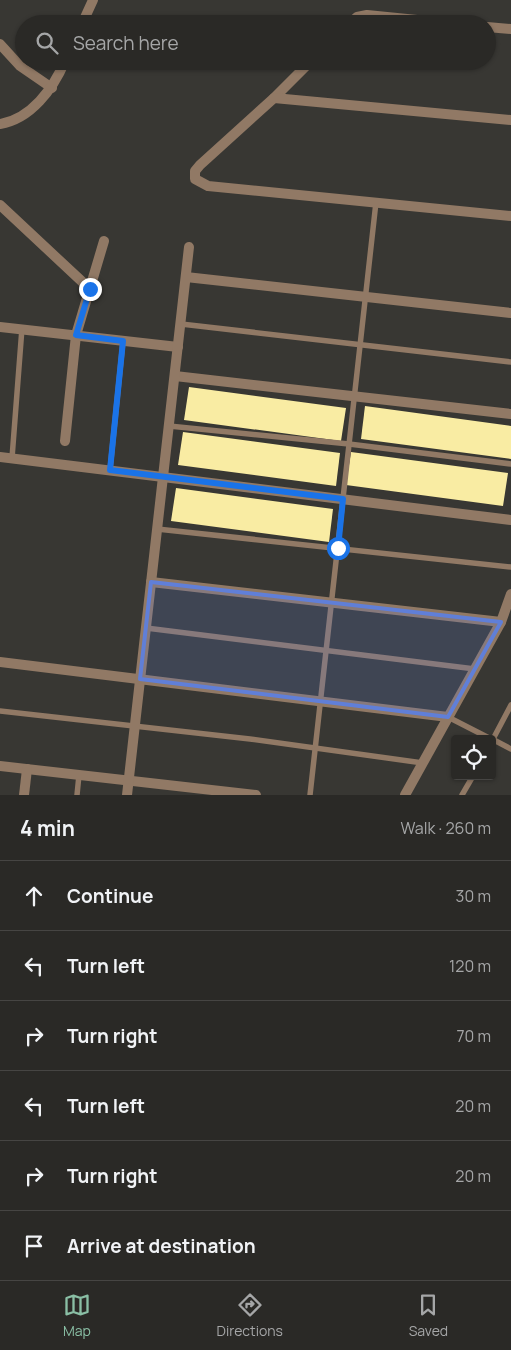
<!DOCTYPE html>
<html lang="en">
<head>
<meta charset="utf-8">
<style>
	:root { --surface:#2a2926; --page:#363532; --text:#f1f3f6; --muted:#a5a6a7; --line:#464543; --accent:#8abfa5 }
	body { margin:0; font-family:Manrope,sans-serif; background:var(--page); color:var(--text) }
	.controls { position:absolute; right:15px; bottom:15px; display:grid; overflow:hidden; border-radius:5px; box-shadow:0 1px 4px #0004 }
	.controls button { width:45px; height:45px; display:grid; place-items:center; padding:0; border:0; border-bottom:1px solid var(--line); background:var(--surface); color:var(--text); font:25px sans-serif }
	.stop { position:absolute; width:15px; height:15px; margin:-11px; border:4px solid #1a73e8; border-radius:50%; background:#fff }
	.stop.end { background:#1a73e8; border-color:#fff; box-shadow:0 1px 5px #0008 }
	.list { margin:0; padding:0; list-style:none }
	h2 { display:flex; justify-content:space-between; align-items:center; height:65px; margin:0; padding:0 20px; font-size:21px }
	h2 small { font-size:16px; font-weight:400; color:var(--muted) }
	.list li { display:grid; grid-template-columns:32px 1fr auto; gap:15px; align-items:center; box-sizing:border-box; height:70px; padding:0 20px; border-top:1px solid var(--line) }
	.list b { display:block; font-size:19px; white-space:nowrap }
	.list em { font-size:16px; font-style:normal; color:var(--muted) }
	.icon { flex:none; width:28px; height:28px; fill:none; stroke:currentColor; stroke-width:2; stroke-linecap:round; stroke-linejoin:round }
	.map { position:relative; flex:none; width:511px; height:795px; overflow:hidden }
	.search { position:absolute; background:var(--surface); box-shadow:0 1px 4px #0004; left:15px; right:15px; top:15px; height:55px; display:flex; align-items:center; gap:12px; box-sizing:border-box; padding:0 18px; border-radius:28px; color:var(--muted); font-size:19px }
	.sheet { height:485px; background:var(--surface) }
	nav { display:flex; justify-content:space-around; align-items:center; box-sizing:border-box; height:70px; border-top:1px solid var(--line); background:var(--surface); font-size:14px; color:var(--muted) }
	nav a { display:grid; justify-items:center; gap:2px }
	nav .on { color:var(--accent) }
	.map>svg:first-child { display:block }
	.building { fill:#f9eca3 }
	.lines { fill:none; stroke-linecap:round; stroke-linejoin:round }
	.lane { stroke:#917965; stroke-width:5.5 }
	.street { stroke:#917965; stroke-width:10 }
	.route { stroke:#1a73e8; stroke-width:6 }
	.marked { fill:#607fd8; fill-opacity:0.2; stroke:#607fd8; stroke-width:4; stroke-linejoin:round }
</style>
</head>
<body>
<div class="map">
<svg width="511" height="795" viewBox="0 0 511 795">
	<rect width="100%" height="100%" fill="#383733"/>
	<!-- building -->
	<g class="building">
		<path d="M189 387 346 408 341 441 184 420Z"/>
		<path d="M365 406 511 426V459L361 439Z"/>
		<path d="M183 432 340 453 336 486 178 465Z"/>
		<path d="M351 452 508 473 503 506 346 485Z"/>
		<path d="M176 488 333 509 329 542 171 521Z"/>
	</g>
	<g class="lines">
		<!-- lane -->
		<g class="lane">
			<path d="M181 324 511 362"/>
			<path d="M169 426 349 444 511 464"/>
			<path d="M12 458 22 328"/>
			<path d="M110 470 123 341"/>
			<path d="M157 529 511 567"/>
			<path d="M146 628 475 669"/>
			<path d="M0 711 250 739 423 763"/>
			<path d="M448 717 491 739"/>
			<path d="M492 739 511 749"/>
			<path d="M492 741 511 705"/>
			<path d="M77 795 79 775"/>
			<path d="M310 795 376 202"/>
			<path d="M462 795 473 776"/>
		</g>
		<!-- street -->
		<g class="street">
			<path d="M82 24 93 0"/>
			<path d="M349 24 357 17 367 15 457 24"/>
			<path d="M487 27 511 29"/>
			<path d="M0 44 20 66 52 88"/>
			<path d="M311 61 274 98 200 165 195 171V179L208 186 511 216"/>
			<path d="M274 98 511 120"/>
			<path d="M0 124C31 119 53 89 65 61"/>
			<path d="M0 205 90 289"/>
			<path d="M186 277 511 313"/>
			<path d="M0 327 178 347"/>
			<path d="M175 376 511 414"/>
			<path d="M65 441 76 335 104 241"/>
			<path d="M0 457 511 520"/>
			<path d="M151 582 501 622"/>
			<path d="M0 662 448 717"/>
			<path d="M0 766 256 795"/>
			<path d="M24 795 27 769"/>
			<path d="M127 795 189 247"/>
			<path d="M405 795 501 622 511 594"/>
		</g>
	</g>
	<g class="lines">
		<!-- route -->
		<path class="route" d="M90 289 76 335 123 341 110 470 343 499 338 548"/>
	</g>
	<!-- marked area -->
	<path class="marked" d="M151 582 501 622 448 717 140 679Z"/>
</svg>
<div class="controls">
<button><svg class="icon" aria-label="locate" viewBox="0 0 24 24"><circle cx="12" cy="12" r="6"/><path d="M12 2v4M12 18v4M2 12h4M18 12h4"/></svg></button>
</div>
<div class="stop" style="left:338px;top:548px"></div>
<div class="stop end" style="left:90px;top:289px"></div>
<div class="search"><svg class="icon" aria-label="search" viewBox="0 0 24 24"><circle cx="10" cy="10" r="6"/><path d="M15 15l6 6"/></svg>Search here</div>
</div>
<section class="sheet">
<h2>4 min<small>Walk · 260 m</small></h2>
<ul class="list">
<li><svg class="icon" aria-label="ahead" viewBox="0 0 24 24"><path d="M12 20V5M6 11l6-6 6 6"/></svg><div><b>Continue</b></div><em>30 m</em></li>
<li><svg class="icon" aria-label="left" viewBox="0 0 24 24"><path d="M17 20v-9H6M10 6l-5 5 5 5"/></svg><div><b>Turn left</b></div><em>120 m</em></li>
<li><svg class="icon" aria-label="right" viewBox="0 0 24 24"><path d="M7 20v-9h11M14 6l5 5-5 5"/></svg><div><b>Turn right</b></div><em>70 m</em></li>
<li><svg class="icon" aria-label="left" viewBox="0 0 24 24"><path d="M17 20v-9H6M10 6l-5 5 5 5"/></svg><div><b>Turn left</b></div><em>20 m</em></li>
<li><svg class="icon" aria-label="right" viewBox="0 0 24 24"><path d="M7 20v-9h11M14 6l5 5-5 5"/></svg><div><b>Turn right</b></div><em>20 m</em></li>
<li><svg class="icon" aria-label="arrive" viewBox="0 0 24 24"><path d="M6 21V4h12l-3 4 3 4H6"/></svg><div><b>Arrive at destination</b></div></li>
</ul>
</section>
<nav>
<a class="on"><svg class="icon" aria-label="map" viewBox="0 0 24 24"><path d="M3 6l6-2 6 2 6-2v14l-6 2-6-2-6 2zM9 4v14M15 6v14"/></svg>Map</a>
<a><svg class="icon" aria-label="directions" viewBox="0 0 24 24"><path d="M12 3l9 9-9 9-9-9zM9 14v-3h6M13 9l2 2-2 2"/></svg>Directions</a>
<a><svg class="icon" aria-label="saved" viewBox="0 0 24 24"><path d="M7 4h10v16l-5-4-5 4z"/></svg>Saved</a>
</nav>
</body>
</html>
